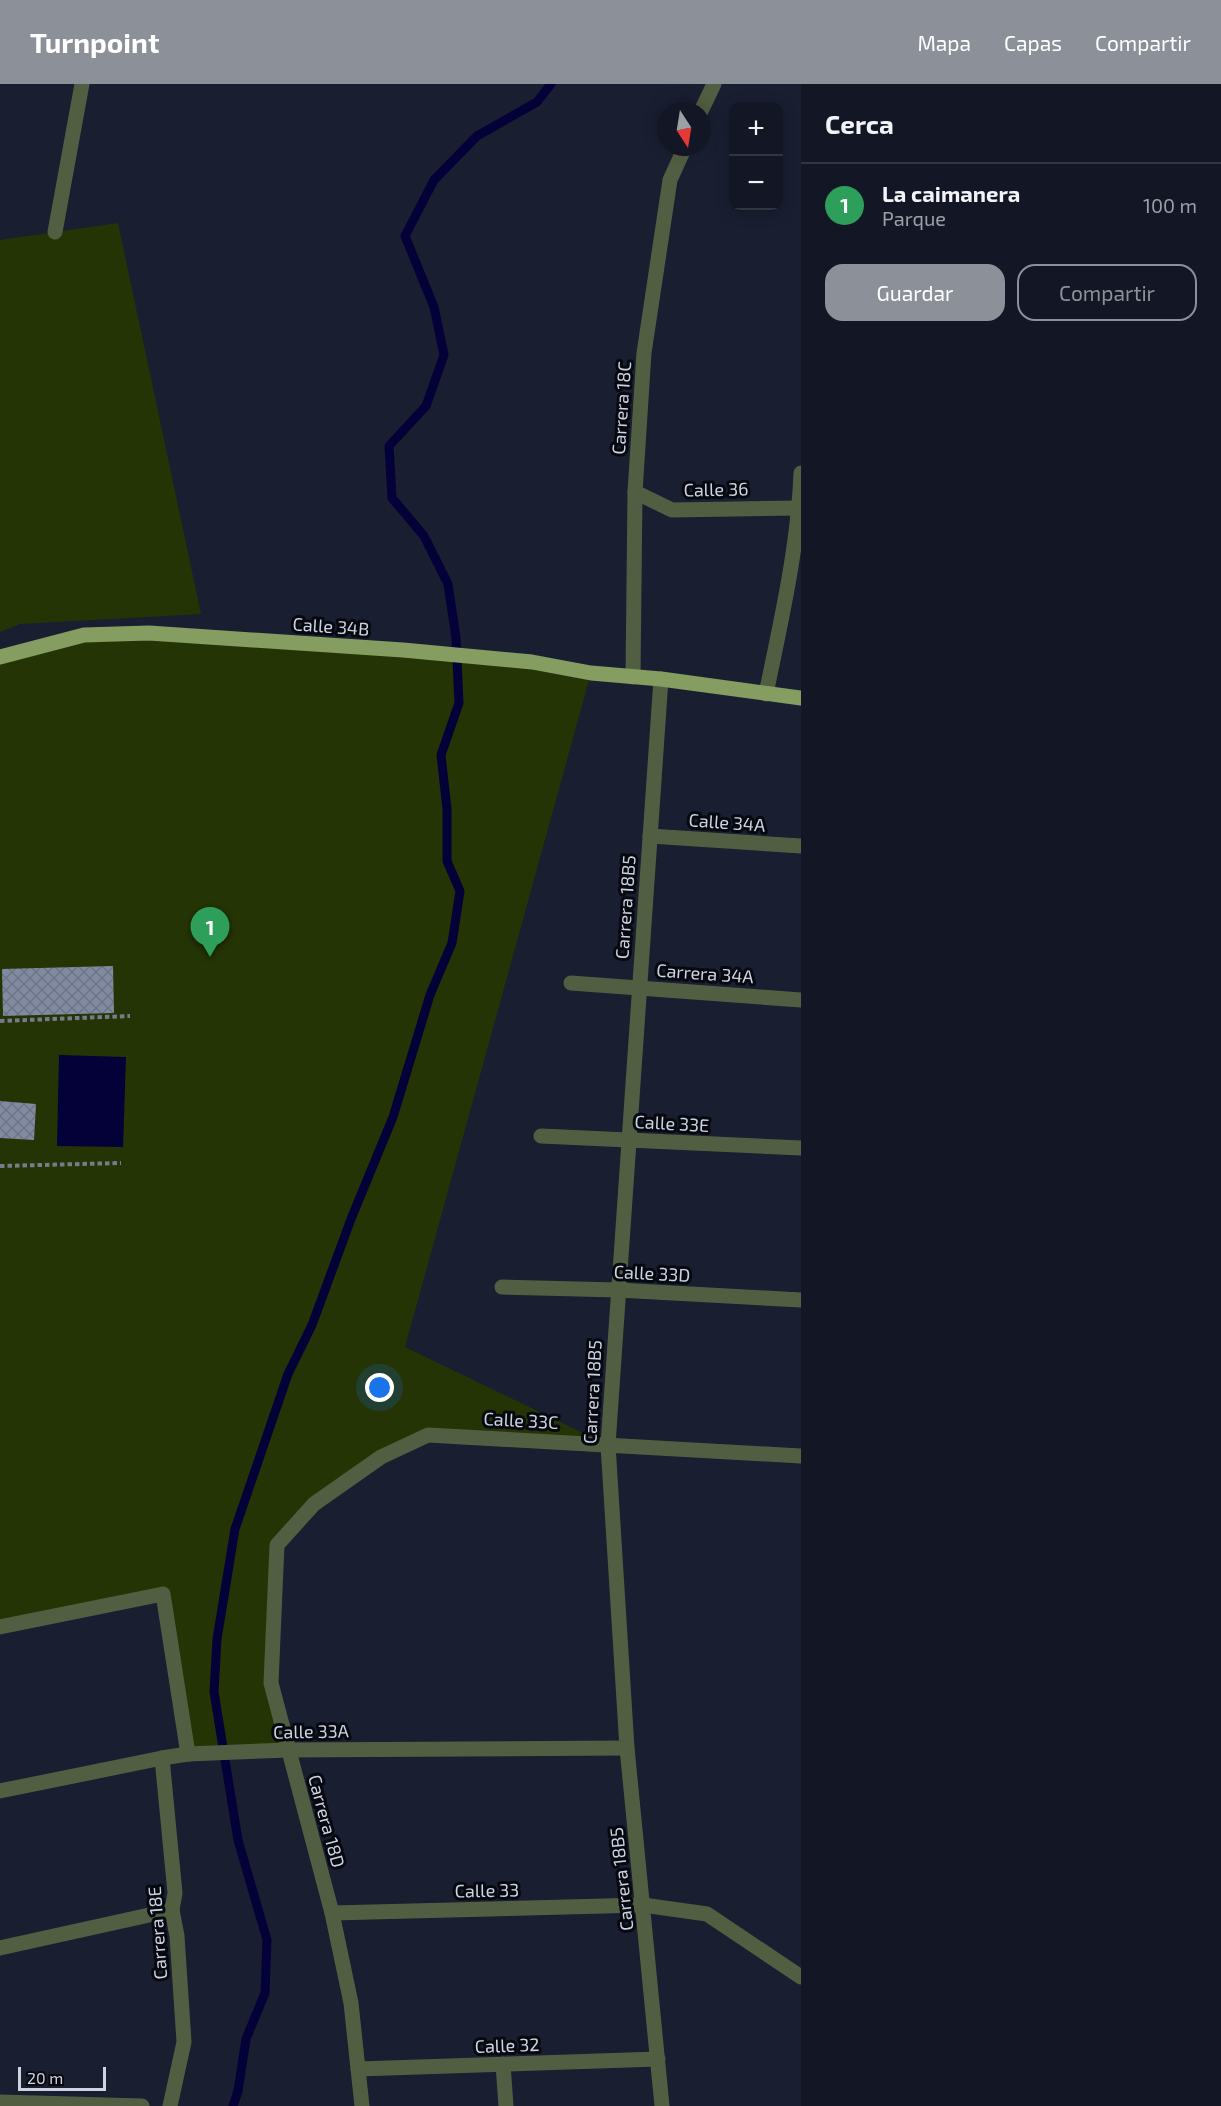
<!DOCTYPE html>
<html lang="es">
<head>
<meta charset="utf-8">
<style>
	:root { --surface:#131625; --page:#1c1f2d; --text:#f1f3f6; --muted:#9d9fa7; --line:#323542; --accent:#8c9099 }
	body { margin:0; font-family:"Exo 2",sans-serif; background:var(--page); color:var(--text) }
	.controls { position:absolute; right:18px; top:18px; display:grid; overflow:hidden; border-radius:12px; box-shadow:0 3px 15px #0003 }
	.controls button { width:54px; height:54px; display:grid; place-items:center; padding:0; border:0; border-bottom:2px solid var(--line); background:var(--surface); color:var(--text); font:30px sans-serif }
	.compass { position:absolute; left:657px; top:18px; width:54px; height:54px; border-radius:50%; background:var(--surface); box-shadow:0 3px 15px #0003; rotate:168deg }
	.scale { position:absolute; left:18px; bottom:15px; width:88px; box-sizing:border-box; padding-left:6px; border:3px solid #ced3e0; border-top:0; font-size:16px; line-height:21px; white-space:nowrap; color:#ced3e0; -webkit-text-stroke:4px #070911; paint-order:stroke }
	.you { position:absolute; left:380px; top:1304px; width:21px; height:21px; margin:-15px; border:4px solid #fff; border-radius:50%; background:#1a73e8; box-shadow:0 0 0 9px #1a73e833 }
	.badge { display:grid; place-items:center; width:39px; height:39px; border-radius:50%; background:var(--accent); color:#fff; font-size:20px; font-weight:700 }
	.pin { position:absolute; translate:-50% -50px; filter:drop-shadow(0 2px 3px #0008) }
	.pin::after { content:''; position:absolute; top:32px; width:21px; height:18px; background:inherit; clip-path:polygon(0 0,100% 0,50% 100%) }
	.list { margin:0; padding:0; list-style:none }
	h2 { display:flex; justify-content:space-between; align-items:center; height:78px; margin:0; padding:0 24px; font-size:26px }
	h2 small { font-size:20px; font-weight:400; color:var(--muted) }
	.list li { display:grid; grid-template-columns:39px 1fr auto; gap:18px; align-items:center; box-sizing:border-box; height:84px; padding:0 24px; border-top:2px solid var(--line) }
	.list b { display:block; font-size:22px; white-space:nowrap }
	.list p { margin:0; font-size:20px; white-space:nowrap; color:var(--muted) }
	.list em { font-size:20px; font-style:normal; color:var(--muted) }
	.actions { display:flex; gap:12px; padding:18px 24px }
	.actions a { flex:1; padding:14px 0; border:2px solid var(--accent); border-radius:18px; text-align:center; font-size:21px; color:var(--accent) }
	.actions .main { background:var(--accent); color:#fff }
	.map { position:relative; flex:none; width:801px; height:2022px; overflow:hidden }
	header { display:flex; align-items:center; gap:36px; box-sizing:border-box; height:84px; padding:0 30px; background:var(--accent); color:#fff }
	header strong { font-size:28px }
	nav { display:flex; gap:33px; margin-inline-start:auto; font-size:21px }
	main { display:flex }
	aside { flex:1; background:var(--surface) }
	.map>svg:first-child { display:block }
	.green { fill:#253405 }
	.water { fill:#040139 }
	.lines { fill:none; stroke-linecap:round; stroke-linejoin:round }
	.stream { stroke:#040139; stroke-width:9 }
	.building { fill:url(#building-cross-hatch) }
	.path { stroke:#777c8c; stroke-width:4; stroke-dasharray:4.5 3; stroke-linecap:butt }
	.minor { stroke:#525e42; stroke-width:15 }
	.major { stroke:#859d61; stroke-width:15 }
	.labels { text-anchor:middle; dominant-baseline:central; stroke-width:6; stroke-linejoin:round; paint-order:stroke }
	.street-label { font-size:18px; fill:#ced3e0; stroke:#070911 }
</style>
</head>
<body>
<header>
<strong>Turnpoint</strong>
<nav><a>Mapa</a><a>Capas</a><a>Compartir</a></nav>
</header>
<main>
<div class="map">
<svg width="801" height="2022" viewBox="0 0 801 2022">
	<defs>
		<pattern id="building-cross-hatch" width="8" height="8" patternUnits="userSpaceOnUse" patternTransform="scale(1.5)"><rect width="8" height="8" fill="#818aa1"/><path d="M0 0l8 8M0 8l8-8" fill="none" stroke="#6d7485"/></pattern>
	</defs>
	<rect width="100%" height="100%" fill="#191e31"/>
	<!-- green -->
	<g class="green">
		<path d="M118 139 201 530 20 540 0 548V156Z"/>
		<path d="M84 551 403 566 591 589 405 1263 608 1361 428 1351 381 1373 277 1461 271 1599 288 1666 188 1670 163 1510 0 1543V573Z"/>
	</g>
	<!-- water -->
	<path class="water" d="M59 971 126 973 123 1063 57 1062Z"/>
	<g class="lines">
		<!-- stream -->
		<path class="stream" d="M233 2022 238 2007 246 1955 265 1909 267 1856 238 1756 214 1608 217 1555 235 1445 288 1290 312 1241 351 1135 393 1033 430 911 452 859 460 807 447 777V725L441 671 459 619 456 554 448 500 424 452 392 414 389 362 426 322 444 271 434 223 405 152 434 96 477 52 537 18 551 0"/>
	</g>
	<!-- building -->
	<g class="building">
		<path d="M113 882 114 929 3 932 2 885Z"/>
		<path d="M0 1017 36 1020 34 1056 0 1054Z"/>
	</g>
	<g class="lines">
		<!-- path -->
		<g class="path">
			<path d="M0 937 130 932"/>
			<path d="M0 1082 121 1079"/>
		</g>
		<!-- minor -->
		<g class="minor">
			<path d="M701 27 714 0"/>
			<path d="M55 148 82 0"/>
			<path d="M635 408 672 426 801 424"/>
			<path d="M633 593 635 408 644 269 670 96 685 63"/>
			<path d="M661 595 608 1361 627 1664 662 2022"/>
			<path d="M766 610C781 537 798 464 801 389"/>
			<path d="M650 752 801 762"/>
			<path d="M571 899 801 916"/>
			<path d="M541 1052 801 1064"/>
			<path d="M502 1203 618 1206 801 1216"/>
			<path d="M0 1543 163 1510 188 1670"/>
			<path d="M162 1674 175 1809 172 1826 177 1852 184 1958 170 2022"/>
			<path d="M0 1707 162 1674 188 1670 288 1666 627 1664"/>
			<path d="M332 1829 643 1821 707 1830 801 1893"/>
			<path d="M0 1864 172 1826"/>
			<path d="M503 1980 506 2022"/>
			<path d="M358 1985 658 1975"/>
			<path d="M0 2018 142 2022"/>
			<path d="M362 2022 351 1919 332 1829 271 1599 277 1461 314 1420 381 1373 428 1351 801 1372"/>
		</g>
		<!-- major -->
		<path class="major" d="M0 573 84 551 149 549 403 566 532 578 591 589 661 595 801 614"/>
	</g>
	<g class="labels">
		<!-- street labels -->
		<g class="street-label">
			<text transform="translate(621 324) rotate(-86)">Carrera 18C</text>
			<text transform="translate(716 405) rotate(-1)">Calle 36</text>
			<text transform="translate(331 542) rotate(4)">Calle 34B</text>
			<text transform="translate(727 738) rotate(4)">Calle 34A</text>
			<text transform="translate(625 823) rotate(-86)">Carrera 18B5</text>
			<text transform="translate(705 889) rotate(4)">Carrera 34A</text>
			<text transform="translate(672 1039) rotate(3)">Calle 33E</text>
			<text transform="translate(652 1189) rotate(3)">Calle 33D</text>
			<text transform="translate(592 1308) rotate(-87)">Carrera 18B5</text>
			<text transform="translate(521 1336) rotate(3)">Calle 33C</text>
			<text transform="translate(311 1647) rotate(-1)">Calle 33A</text>
			<text transform="translate(327 1737) rotate(75)">Carrera 18D</text>
			<text transform="translate(621 1795) rotate(-96)">Carrera 18B5</text>
			<text transform="translate(487 1806) rotate(-1)">Calle 33</text>
			<text transform="translate(157 1849) rotate(-94)">Carrera 18E</text>
			<text transform="translate(507 1961) rotate(-2)">Calle 32</text>
		</g>
	</g>
</svg>
<div class="controls">
<button>+</button>
<button>−</button>
</div>
<svg class="compass" viewBox="-18 -18 36 36"><path d="M0-13l5 13h-10z" fill="#e53935"/><path d="M0 13l5-13h-10z" fill="#9d9fa7"/></svg>
<div class="scale">20 m</div>
<div class="you"></div>
<div class="pin badge" style="left:210px;top:873px;background:#2e9e5b">1</div>
</div>
<aside>
<h2>Cerca<small></small></h2>
<ul class="list">
<li><span class="badge" style="background:#2e9e5b">1</span><div><b>La caimanera</b><p>Parque</p></div><em>100 m</em></li>
</ul>
<div class="actions"><a class="main">Guardar</a><a>Compartir</a></div>
</aside>
</main>
</body>
</html>
